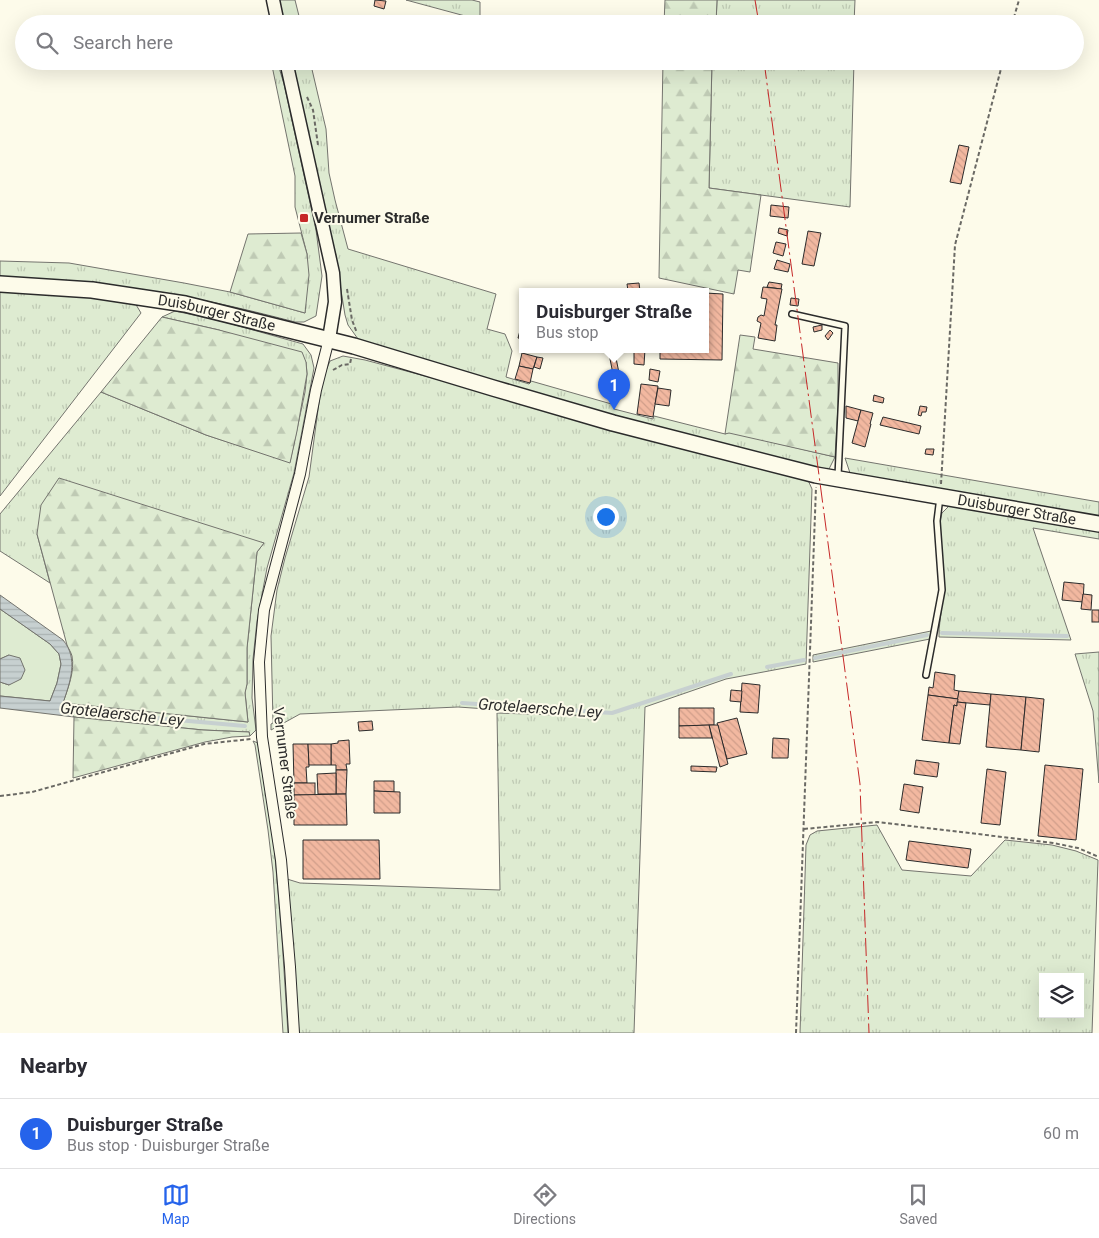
<!DOCTYPE html>
<html lang="en">
<head>
<meta charset="utf-8">
<style>
	:root { --surface:#fff; --page:#f2f2f3; --text:#2b2b33; --muted:#7c7c81; --line:#e1e1e2; --accent:#2563eb }
	body { margin:0; font-family:Roboto,sans-serif; background:var(--page); color:var(--text) }
	.controls { position:absolute; right:15px; bottom:15px; display:grid; overflow:hidden; border-radius:0px; box-shadow:0 5px 20px #0002 }
	.controls button { width:45px; height:45px; display:grid; place-items:center; padding:0; border:0; border-bottom:1px solid var(--line); background:var(--surface); color:var(--text); font:25px sans-serif }
	.you { position:absolute; left:605px; top:516px; width:18px; height:18px; margin:-12px; border:4px solid #fff; border-radius:50%; background:#1a73e8; box-shadow:0 0 0 8px #1a73e833 }
	.badge { display:grid; place-items:center; width:32px; height:32px; border-radius:50%; background:var(--accent); color:#fff; font-size:16px; font-weight:700 }
	.pin { position:absolute; translate:-50% -41px; filter:drop-shadow(0 1px 2px #0008) }
	.pin::after { content:''; position:absolute; top:26px; width:18px; height:15px; background:inherit; clip-path:polygon(0 0,100% 0,50% 100%) }
	.popup { position:absolute; left:519px; top:288px; width:190px; height:65px; box-sizing:border-box; display:grid; place-content:center; border-radius:0px; background:var(--surface); filter:drop-shadow(0 1px 4px #0005); font-size:16px; white-space:nowrap; color:var(--muted) }
	.popup b { font-size:19px; color:var(--text) }
	.popup::after { content:''; position:absolute; left:50%; top:100%; margin-left:-10px; border:10px solid transparent; border-top-color:var(--surface) }
	.list { margin:0; padding:0; list-style:none }
	h2 { display:flex; justify-content:space-between; align-items:center; height:65px; margin:0; padding:0 20px; font-size:21px }
	h2 small { font-size:16px; font-weight:400; color:var(--muted) }
	.list li { display:grid; grid-template-columns:32px 1fr auto; gap:15px; align-items:center; box-sizing:border-box; height:70px; padding:0 20px; border-top:1px solid var(--line) }
	.list b { display:block; font-size:19px; white-space:nowrap }
	.list p { margin:0; font-size:16px; white-space:nowrap; color:var(--muted) }
	.list em { font-size:16px; font-style:normal; color:var(--muted) }
	.icon { flex:none; width:28px; height:28px; fill:none; stroke:currentColor; stroke-width:2; stroke-linecap:round; stroke-linejoin:round }
	.map { position:relative; flex:none; width:1099px; height:1033px; overflow:hidden }
	.search { position:absolute; background:var(--surface); box-shadow:0 5px 20px #0002; left:15px; right:15px; top:15px; height:55px; display:flex; align-items:center; gap:12px; box-sizing:border-box; padding:0 18px; border-radius:28px; color:var(--muted); font-size:19px }
	.sheet { height:135px; background:var(--surface) }
	nav { display:flex; justify-content:space-around; align-items:center; box-sizing:border-box; height:70px; border-top:1px solid var(--line); background:var(--surface); font-size:14px; color:var(--muted) }
	nav a { display:grid; justify-items:center; gap:2px }
	nav .on { color:var(--accent) }
	.map>svg:first-child { display:block }
	.grass { fill:url(#grass-tufts); stroke:#74746e; fill-rule:evenodd }
	.forest { fill:url(#forest-firs); stroke:#74746e }
	.garden { fill:#deebd1; stroke:#74746e }
	.water { fill:url(#water-rules); stroke:#74746e }
	.lines { fill:none; stroke-linecap:round; stroke-linejoin:round }
	.stream { stroke:#c7d0d0; stroke-width:4 }
	.building { fill:url(#building-back-hatch); stroke:#2b2b2b }
	.service-casing { stroke:#2b2b2b; stroke-width:8 }
	.minor-casing { stroke:#2b2b2b; stroke-width:12 }
	.tertiary-casing { stroke:#2b2b2b; stroke-width:15 }
	.secondary-casing { stroke:#2b2b2b; stroke-width:18 }
	.path { stroke:#6a6964; stroke-width:2; stroke-dasharray:4 2.5; stroke-linecap:butt }
	.service { stroke:#fdfbea; stroke-width:5 }
	.minor { stroke:#fdfbea; stroke-width:10 }
	.tertiary { stroke:#fdfbea; stroke-width:12 }
	.secondary { stroke:#fdfbea; stroke-width:15 }
	.power { stroke:#c62828; stroke-width:1; stroke-dasharray:18 4 2.5 4; stroke-linecap:butt }
	.poi-dot { fill:#c62828; stroke:#fdfbea; stroke-width:2 }
	.labels { text-anchor:middle; dominant-baseline:central; stroke-width:4; stroke-linejoin:round; paint-order:stroke }
	.poi-label { font-size:15px; font-weight:bold; fill:#2b2b2b; stroke:#fdfbea; text-anchor:start }
	.street-label { font-size:15px; fill:#2b2b2b; stroke:#fdfbea }
	.water-label { font-size:16px; font-style:italic; fill:#2b2b2b; stroke:#fdfbea }
</style>
</head>
<body>
<div class="map">
<svg width="1099" height="1033" viewBox="0 0 1099 1033">
	<defs>
		<pattern id="grass-tufts" width="24" height="20" patternUnits="userSpaceOnUse" patternTransform="scale(1.25)"><rect width="24" height="20" fill="#deebd1"/><path d="M3 7l-1-3M5 7V3M7 7l1-3M15 17l-1-3M17 17v-4M19 17l1-3" fill="none" stroke="#bfcab4"/></pattern>
		<pattern id="forest-firs" width="22" height="20" patternUnits="userSpaceOnUse" patternTransform="scale(1.25)"><rect width="22" height="20" fill="#deebd1"/><path d="M5 1l3.5 6h-7zM16 11l3.5 6h-7z" fill="#bfcab4"/></pattern>
		<pattern id="water-rules" width="6" height="5" patternUnits="userSpaceOnUse" patternTransform="scale(1.25)"><rect width="6" height="5" fill="#c7d0d0"/><path d="M0 2.5h6" fill="none" stroke="#abb3b3"/></pattern>
		<pattern id="building-back-hatch" width="6" height="6" patternUnits="userSpaceOnUse" patternTransform="scale(1.25)"><rect width="6" height="6" fill="#f2b8a0"/><path d="M-1 5l2 2M0 0l6 6M5-1l2 2" fill="none" stroke="#d09e8a"/></pattern>
	</defs>
	<rect width="100%" height="100%" fill="#fdfbea"/>
	<!-- grass -->
	<g class="grass">
		<path d="M278 0H295L301 24H285Z"/>
		<path d="M406 0H472L480 2V20Z"/>
		<path d="M717 0H855L854 24H716Z"/>
		<path d="M271 61H277L284 84 316 230 322 276 316 316 304 322H295C253 311 211 301 168 294 113 284 56 281 0 279V261L69 263 184 283 230 292 305 313 307 254 295 207V176Z"/>
		<path d="M294 61H310L326 129 329 173 335 200 348 249 496 294 487 329 505 334 512 351 506 377 529 384 531 381 615 405 614 409 653 419 654 416 725 434 729 432 835 457 828 471 790 462 513 388 358 339 348 325 345 315 339 278 295 81Z"/>
		<path d="M712 61H854L850 207 709 188Z"/>
		<path d="M0 290 66 293 135 303 141 313 0 496Z"/>
		<path d="M175 311 221 321 303 344 311 355 314 368 294 473 267 568 257 621 253 659 252 698 256 730 250 736 249 732 203 730 74 717 63 703 248 722 245 692 247 684V648L257 552 264 543 37 534 50 583 0 551V514L101 392 206 435 290 462 305 392 307 374 306 362 219 330 162 317Z"/>
		<path d="M343 356 365 360 807 478 812 489 806 664 726 679 645 707 634 1033H299L287 879 300 883 500 890 497 713 588 716 458 707 300 714 271 730V724L273 723 271 636 277 590 285 558 309 477 322 380 330 361Z"/>
		<path d="M845 458 1099 502V517L851 476Z"/>
		<path d="M951 504 1099 530V539L1033 528 1071 640 939 637V630L944 586 940 521 942 513Z"/>
		<path d="M931 631 930 639 813 662V655Z"/>
		<path d="M1099 652V783L1093 711 1075 654Z"/>
		<path d="M253 741 258 743 274 845 282 939 288 1033H283L273 872 268 830 255 745Z"/>
		<path d="M877 825 902 870 971 876 1005 840 1052 845 1076 851 1098 860 1092 1033H800L806 845 810 835 817 831ZM1043 977H1080V1014H1043Z"/>
	</g>
	<!-- forest -->
	<g class="forest">
		<path d="M665 0H717L716 24H664Z"/>
		<path d="M663 61H712L709 188 761 195 750 272 738 270 734 294 659 278Z"/>
		<path d="M301 233 307 254 309 275 305 313 230 292 248 234Z"/>
		<path d="M162 317 219 330 302 352 306 362 307 374 297 431 290 463 206 435 101 392Z"/>
		<path d="M740 335 755 337 753 349 838 363V406L835 457 729 433 725 434Z"/>
		<path d="M59 478 264 543 257 552 247 648V684L245 693 248 722 63 703C68 688 75 671 72 656 71 652 68 648 67 645L37 534 41 505Z"/>
		<path d="M74 717 203 730 249 732 250 736 232 737 205 742 73 778Z"/>
	</g>
	<!-- garden -->
	<path class="garden" d="M0 609 50 644 59 654 61 664 57 683 50 701 0 696V682L9 685V655L0 659Z"/>
	<!-- water -->
	<g class="water">
		<path d="M0 595 63 640C79 659 70 682 63 703L74 717 0 708V696L50 701 57 683 61 664 59 654 50 644 0 609Z"/>
		<path d="M9 655 20 658 25 670 21 679 9 685 0 682V659Z"/>
	</g>
	<g class="lines">
		<!-- stream -->
		<g class="stream">
			<path d="M942 633 1067 636"/>
			<path d="M815 658 927 635"/>
			<path d="M767 667 804 660"/>
			<path d="M462 703 612 713 731 674"/>
			<path d="M65 710 245 726"/>
		</g>
	</g>
	<!-- building -->
	<g class="building">
		<path d="M375 0 386 1 384 9 374 6Z"/>
		<path d="M959 145 969 147 961 184 950 182Z"/>
		<path d="M771 205 789 207 788 218 770 216Z"/>
		<path d="M779 228 788 230 787 236 778 233Z"/>
		<path d="M808 231 821 233 814 266 802 264Z"/>
		<path d="M776 242 786 244 783 256 773 253Z"/>
		<path d="M777 260 790 264 788 272 774 269Z"/>
		<path d="M769 282 782 284 781 289 767 287Z"/>
		<path d="M639 283 640 291H628L627 284Z"/>
		<path d="M763 287 782 289 775 325H777L775 341 758 338 761 323 757 321 758 317 761 315 764 316 767 299 761 298Z"/>
		<path d="M705 293 723 294 722 360 660 359V349H705Z"/>
		<path d="M791 298 799 299 798 306 790 305Z"/>
		<path d="M522 323H523V339L518 338Z"/>
		<path d="M822 325V330L814 332 813 327Z"/>
		<path d="M830 330 833 333 828 340 825 336Z"/>
		<path d="M634 349H645L644 365 634 364Z"/>
		<path d="M522 353 537 357 533 369 519 366Z"/>
		<path d="M615 353 619 373 613 374 609 354Z"/>
		<path d="M537 357 543 358 540 369 534 367Z"/>
		<path d="M519 366 533 369 530 383 515 379Z"/>
		<path d="M650 369 660 371 658 382 649 380Z"/>
		<path d="M641 384 658 386 653 417 637 414Z"/>
		<path d="M658 388 671 390 669 406 655 404Z"/>
		<path d="M874 395 884 398 883 403 873 401Z"/>
		<path d="M846 406 861 410 858 421 846 418Z"/>
		<path d="M920 406 927 407 926 412H922L921 416 918 415Z"/>
		<path d="M861 410 873 413 870 424H871L865 447 852 443Z"/>
		<path d="M883 417 921 426 919 434 880 425Z"/>
		<path d="M926 449H934L933 455 925 454Z"/>
		<path d="M1064 582 1084 584 1083 602 1062 600Z"/>
		<path d="M1083 594 1092 595 1091 610 1081 609Z"/>
		<rect x="1092" y="610" width="7" height="12"/>
		<path d="M935 672 955 675 954 690 959 691 958 699 928 695 929 687 933 688Z"/>
		<path d="M742 683 760 685 758 713 740 712Z"/>
		<path d="M731 690 742 691 741 702 730 701Z"/>
		<path d="M959 691 991 694 990 705 957 702Z"/>
		<path d="M991 694 1026 697 1021 750 986 747Z"/>
		<path d="M928 695 958 699 957 706 954 705 949 743 922 740Z"/>
		<path d="M1026 697 1044 699 1039 752 1021 750Z"/>
		<path d="M957 702 966 703 960 744 949 743 954 705 957 706Z"/>
		<path d="M679 708H714V725L679 726Z"/>
		<path d="M737 718 747 754 727 759 717 723Z"/>
		<path d="M372 721 373 730 359 731 358 722Z"/>
		<path d="M709 725H718L728 764 720 767Z"/>
		<path d="M709 725 712 738H679V726Z"/>
		<path d="M773 738 789 739 788 758H772Z"/>
		<path d="M349 740 350 764H346L347 770H336V765H331V744L338 743V741Z"/>
		<path d="M293 744H308L309 765V767H306L307 783H294Z"/>
		<path d="M308 744H331V765H309Z"/>
		<path d="M916 760 939 763 937 777 914 774Z"/>
		<path d="M1045 765 1083 769 1076 840 1038 836Z"/>
		<path d="M691 766 717 767 716 772 691 771Z"/>
		<path d="M987 769 1006 772 1000 825 981 823Z"/>
		<path d="M336 770H347L346 794H336Z"/>
		<path d="M336 773V794H318L317 774Z"/>
		<path d="M374 781H394V792L374 791Z"/>
		<rect x="294" y="783" width="21" height="12"/>
		<path d="M904 784 923 787 919 813 900 810Z"/>
		<path d="M374 791 400 792V813H374Z"/>
		<path d="M346 794 347 825H294V795Z"/>
		<path d="M303 840H379L380 879H303Z"/>
		<path d="M909 841 971 849 968 868 906 860Z"/>
	</g>
	<g class="lines">
		<defs>
			<g id="service">
				<path d="M792 314 845 326 838 476"/>
				<path d="M926 675 942 590 937 521 940 497"/>
			</g>
			<path id="minor" d="M294 1033 290 967 281 860 262 737 259 662 264 610 300 474 316 390 329 339"/>
			<g id="tertiary">
				<path d="M273 0 278 24"/>
				<path d="M286 61 333 273 335 302 329 339"/>
			</g>
			<g id="secondary">
				<path id="s1" d="M0 284 92 290 185 304 354 346 493 388 613 423 816 475 1099 524"/>
			</g>
		</defs>
		<!-- service casing -->
		<use href="#service" class="service-casing"/>
		<!-- minor casing -->
		<use href="#minor" class="minor-casing"/>
		<!-- tertiary casing -->
		<use href="#tertiary" class="tertiary-casing"/>
		<!-- secondary casing -->
		<use href="#secondary" class="secondary-casing"/>
		<!-- path -->
		<g class="path">
			<path d="M1012 24 1019 0"/>
			<path d="M307 97 313 110 318 145"/>
			<path d="M347 289 352 320 357 333"/>
			<path d="M333 370 342 365 350 364 351 359"/>
			<path d="M941 484 955 245 1003 61"/>
			<path d="M0 796 32 792 204 744 251 739"/>
			<path d="M804 829 877 822 1053 843 1078 848 1099 857"/>
			<path d="M796 1033 816 487"/>
		</g>
		<!-- service -->
		<use href="#service" class="service"/>
		<!-- minor -->
		<use href="#minor" class="minor"/>
		<!-- tertiary -->
		<use href="#tertiary" class="tertiary"/>
		<!-- secondary -->
		<use href="#secondary" class="secondary"/>
		<!-- power -->
		<g class="power">
			<path d="M755 0 759 24"/>
			<path d="M764 61 860 784 869 1033"/>
		</g>
	</g>
	<!-- markers -->
	<rect class="poi-dot" x="299" y="213" width="10" height="10" rx="2.5"/>
	<g class="labels">
		<!-- poi labels -->
		<g class="poi-label">
			<text x="314" y="218">Vernumer Straße</text>
		</g>
		<!-- street labels -->
		<g class="street-label">
			<text stroke="none"><textPath href="#s1" startOffset="219">Duisburger Straße</textPath></text>
			<text stroke="none"><textPath href="#s1" startOffset="1044">Duisburger Straße</textPath></text>
			<text transform="translate(285 763) rotate(83)">Vernumer Straße</text>
		</g>
		<!-- water labels -->
		<g class="water-label">
			<text transform="translate(540 708) rotate(4)">Grotelaersche Ley</text>
			<text transform="translate(122 714) rotate(6)">Grotelaersche Ley</text>
		</g>
	</g>
</svg>
<div class="controls">
<button><svg class="icon" aria-label="layers" viewBox="0 0 24 24"><path d="M12 4l9 5-9 5-9-5zM3 14l9 5 9-5"/></svg></button>
</div>
<div class="you"></div>
<div class="pin badge" style="left:614px;top:410px">1</div>
<div class="popup"><b>Duisburger Straße</b>Bus stop</div>
<div class="search"><svg class="icon" aria-label="search" viewBox="0 0 24 24"><circle cx="10" cy="10" r="6"/><path d="M15 15l6 6"/></svg>Search here</div>
</div>
<section class="sheet">
<h2>Nearby<small></small></h2>
<ul class="list">
<li><span class="badge">1</span><div><b>Duisburger Straße</b><p>Bus stop · Duisburger Straße</p></div><em>60 m</em></li>
</ul>
</section>
<nav>
<a class="on"><svg class="icon" aria-label="map" viewBox="0 0 24 24"><path d="M3 6l6-2 6 2 6-2v14l-6 2-6-2-6 2zM9 4v14M15 6v14"/></svg>Map</a>
<a><svg class="icon" aria-label="directions" viewBox="0 0 24 24"><path d="M12 3l9 9-9 9-9-9zM9 14v-3h6M13 9l2 2-2 2"/></svg>Directions</a>
<a><svg class="icon" aria-label="saved" viewBox="0 0 24 24"><path d="M7 4h10v16l-5-4-5 4z"/></svg>Saved</a>
</nav>
</body>
</html>
